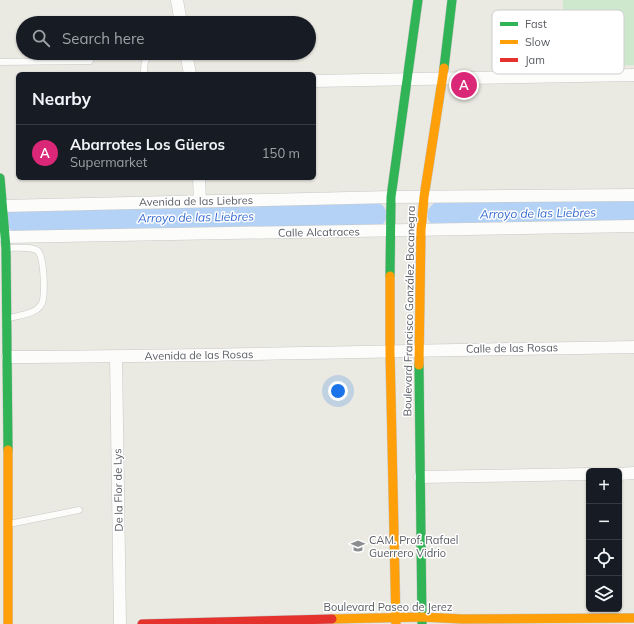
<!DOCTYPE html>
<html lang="en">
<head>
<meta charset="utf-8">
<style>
	:root { --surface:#171b24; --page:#242831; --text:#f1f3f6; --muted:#9ea1a6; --line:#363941; --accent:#db2777 }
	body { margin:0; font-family:Mulish,sans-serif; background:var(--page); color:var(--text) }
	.controls { position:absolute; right:12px; bottom:12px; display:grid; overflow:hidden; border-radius:6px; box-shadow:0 1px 3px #0004 }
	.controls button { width:36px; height:36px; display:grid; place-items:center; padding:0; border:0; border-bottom:1px solid var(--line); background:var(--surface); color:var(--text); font:20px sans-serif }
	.you { position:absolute; left:338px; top:391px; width:14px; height:14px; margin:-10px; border:3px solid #fff; border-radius:50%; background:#1a73e8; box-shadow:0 0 0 6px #1a73e833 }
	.badge { display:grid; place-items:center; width:26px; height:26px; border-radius:50%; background:var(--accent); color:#fff; font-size:13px; font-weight:700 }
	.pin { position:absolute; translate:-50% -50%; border:2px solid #fff; box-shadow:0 1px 4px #0006 }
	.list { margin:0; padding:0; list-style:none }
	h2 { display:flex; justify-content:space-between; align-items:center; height:52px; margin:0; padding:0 16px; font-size:17px }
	h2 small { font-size:13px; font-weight:400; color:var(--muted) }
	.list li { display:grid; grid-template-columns:26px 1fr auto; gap:12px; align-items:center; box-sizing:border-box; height:56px; padding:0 16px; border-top:1px solid var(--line) }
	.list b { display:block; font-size:15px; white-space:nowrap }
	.list p { margin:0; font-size:13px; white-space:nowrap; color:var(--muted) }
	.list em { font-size:13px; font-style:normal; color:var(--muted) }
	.icon { flex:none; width:22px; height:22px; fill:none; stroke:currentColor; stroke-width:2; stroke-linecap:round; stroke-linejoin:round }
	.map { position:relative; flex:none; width:634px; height:624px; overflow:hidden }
	.search { position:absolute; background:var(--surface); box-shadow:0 1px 3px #0004; left:16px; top:16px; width:300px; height:44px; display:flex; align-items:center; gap:10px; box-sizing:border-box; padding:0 14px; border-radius:22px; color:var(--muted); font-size:15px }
	.panel { position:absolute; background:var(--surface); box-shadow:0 1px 3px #0004; left:16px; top:72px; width:300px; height:108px; border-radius:6px }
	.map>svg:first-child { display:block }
	.green { fill:#cee8ce }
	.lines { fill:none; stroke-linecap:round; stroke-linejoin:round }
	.river { stroke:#b4d2f6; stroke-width:27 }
	.lane-casing { stroke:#c8c8c7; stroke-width:7 }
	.street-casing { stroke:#c8c8c7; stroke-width:13 }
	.fast-casing { stroke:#c7c7c6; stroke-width:10 }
	.slow-casing { stroke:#c7c7c6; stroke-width:10 }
	.jam-casing { stroke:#c7c7c6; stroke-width:10 }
	.lane { stroke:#fcfcfb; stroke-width:6 }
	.street { stroke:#fcfcfb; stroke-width:12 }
	.fast { stroke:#30b455; stroke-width:9 }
	.slow { stroke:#ff9f0a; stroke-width:9 }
	.jam { stroke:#e5322d; stroke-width:9 }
	.labels { text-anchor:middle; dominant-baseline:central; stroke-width:3; stroke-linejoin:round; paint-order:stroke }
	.street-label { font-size:11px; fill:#585b62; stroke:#fff }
	.poi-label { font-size:11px; fill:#585b62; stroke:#fff; text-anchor:start }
	.water-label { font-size:12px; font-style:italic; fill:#346bcf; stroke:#fff }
	.key { fill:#fff; stroke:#cdced0; stroke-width:1 }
	.key-label { font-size:11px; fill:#585b62 }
</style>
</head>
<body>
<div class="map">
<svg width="634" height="624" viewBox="0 0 634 624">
	<rect width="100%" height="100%" fill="#eae9e2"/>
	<!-- green -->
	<path class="green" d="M563 0H634V65L563 67Z"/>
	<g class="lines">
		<!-- river -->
		<g class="river">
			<path d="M441 215 634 212"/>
			<path d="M19 219 373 215"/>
		</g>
		<defs>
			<g id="lane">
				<path d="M0 62 90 61"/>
				<path d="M144 74C144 65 144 59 151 53"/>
				<path d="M7 248C16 248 31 246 38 251 44 257 46 298 41 305 35 314 20 315 10 318"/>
				<path d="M9 524 79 510"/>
			</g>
			<g id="street">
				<path d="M177 0 181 23"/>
				<path d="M186 53 190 74"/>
				<path d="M314 81 634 75"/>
				<path d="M199 178 200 201"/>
				<path d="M2 206 391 197 634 195"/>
				<path d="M5 237 634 226"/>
				<path d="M8 357C217 356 425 350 634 347"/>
				<path d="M116 357 120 624"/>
				<path d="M619 474 634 473"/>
				<path d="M420 477 589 474"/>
			</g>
			<g id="fast">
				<path d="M444 68 452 0"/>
				<path d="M0 178 6 248 8 450"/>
				<path d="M390 276 391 197 418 0"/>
				<path d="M419 365 422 624"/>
			</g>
			<g id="slow">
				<path d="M390 276V352L396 624"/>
				<path d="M419 365 421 230 424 197 444 68"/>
				<path d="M8 450V624"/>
				<path d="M332 619 422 617 462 619 634 618"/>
			</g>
			<path id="jam" d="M142 624 332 619"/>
		</defs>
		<!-- lane casing -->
		<use href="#lane" class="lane-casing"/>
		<!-- street casing -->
		<use href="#street" class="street-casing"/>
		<!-- fast casing -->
		<use href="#fast" class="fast-casing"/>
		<!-- slow casing -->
		<use href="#slow" class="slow-casing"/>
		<!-- jam casing -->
		<use href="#jam" class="jam-casing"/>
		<!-- lane -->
		<use href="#lane" class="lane"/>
		<!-- street -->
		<use href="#street" class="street"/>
		<!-- fast -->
		<use href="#fast" class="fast"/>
		<!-- slow -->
		<use href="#slow" class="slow"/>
		<!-- jam -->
		<use href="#jam" class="jam"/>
	</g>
	<!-- icons -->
	<defs>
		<symbol id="school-bare" viewBox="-9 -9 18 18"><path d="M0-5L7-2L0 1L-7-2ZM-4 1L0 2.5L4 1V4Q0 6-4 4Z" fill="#8b8d8f" stroke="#fff" stroke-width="2.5" paint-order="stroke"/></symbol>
	</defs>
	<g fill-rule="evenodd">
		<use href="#school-bare" x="348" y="536" width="20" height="20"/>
	</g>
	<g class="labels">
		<!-- street labels -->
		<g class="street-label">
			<text transform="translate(196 201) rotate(-1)">Avenida de las Liebres</text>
			<text transform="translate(319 232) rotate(-1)">Calle Alcatraces</text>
			<text transform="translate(409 311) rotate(-89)">Boulevard Francisco González Bocanegra</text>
			<text transform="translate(512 348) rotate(-1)">Calle de las Rosas</text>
			<text transform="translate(199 355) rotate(-1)">Avenida de las Rosas</text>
			<text transform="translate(118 490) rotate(-91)">De la Flor de Lys</text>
			<text x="388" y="607">Boulevard Paseo de Jerez</text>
		</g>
		<!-- poi labels -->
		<g class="poi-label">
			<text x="369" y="540">CAM. Prof. Rafael<tspan x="369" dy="13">Guerrero Vidrio</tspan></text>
		</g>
		<!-- water labels -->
		<g class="water-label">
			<text transform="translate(538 213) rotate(-1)">Arroyo de las Liebres</text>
			<text transform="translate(196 217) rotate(-1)">Arroyo de las Liebres</text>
		</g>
	</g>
	<!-- legend -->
	<rect x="492" y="10" width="132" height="64" rx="6" class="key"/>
	<rect x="500" y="22" width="18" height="4" fill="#30b455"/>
	<rect x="500" y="40" width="18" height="4" fill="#ff9f0a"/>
	<rect x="500" y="58" width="18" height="4" fill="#e5322d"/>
	<g class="key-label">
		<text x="525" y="28">Fast</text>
		<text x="525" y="46">Slow</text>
		<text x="525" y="64">Jam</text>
	</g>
</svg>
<div class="controls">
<button>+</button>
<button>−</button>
<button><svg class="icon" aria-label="locate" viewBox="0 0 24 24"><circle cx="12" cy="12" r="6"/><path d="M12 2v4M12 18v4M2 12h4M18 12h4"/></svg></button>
<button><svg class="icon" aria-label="layers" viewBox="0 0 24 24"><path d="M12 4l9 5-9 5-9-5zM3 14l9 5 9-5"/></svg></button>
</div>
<div class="you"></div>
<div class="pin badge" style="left:464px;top:85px">A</div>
<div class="search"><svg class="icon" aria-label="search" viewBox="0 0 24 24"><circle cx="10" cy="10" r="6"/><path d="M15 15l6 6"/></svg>Search here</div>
<section class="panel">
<h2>Nearby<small></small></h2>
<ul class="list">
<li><span class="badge">A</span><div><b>Abarrotes Los Güeros</b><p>Supermarket</p></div><em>150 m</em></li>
</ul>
</section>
</div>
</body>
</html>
